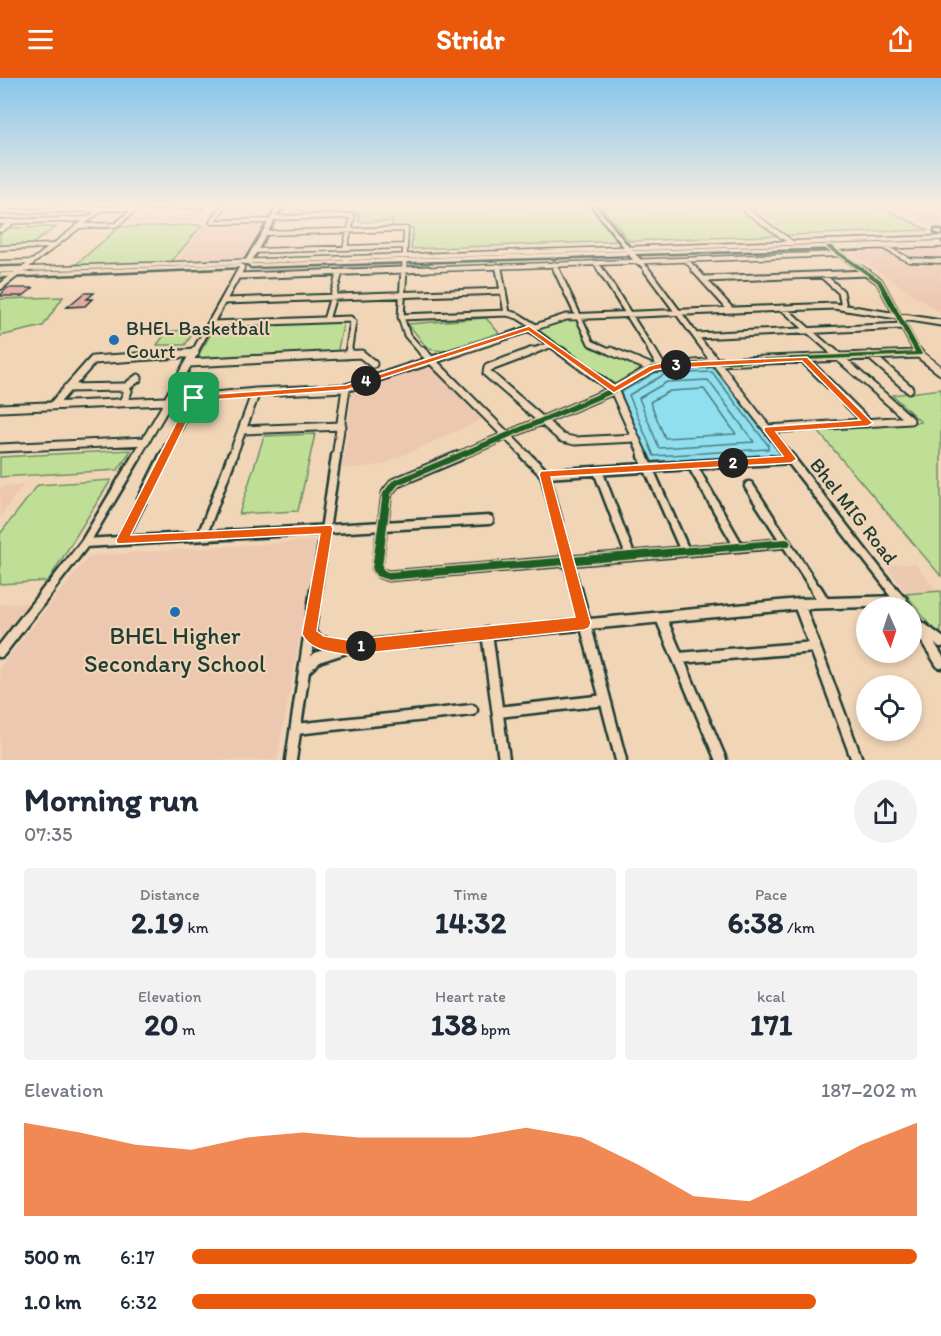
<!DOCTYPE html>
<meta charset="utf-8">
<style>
:root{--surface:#fff;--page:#f2f2f3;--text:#1f2937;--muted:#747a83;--accent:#ea580c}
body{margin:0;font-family:Itim,sans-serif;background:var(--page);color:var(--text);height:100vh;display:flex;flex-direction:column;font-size:22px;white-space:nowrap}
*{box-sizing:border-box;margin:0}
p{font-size:20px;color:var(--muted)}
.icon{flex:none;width:33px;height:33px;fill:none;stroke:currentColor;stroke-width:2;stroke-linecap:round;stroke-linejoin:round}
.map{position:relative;height:682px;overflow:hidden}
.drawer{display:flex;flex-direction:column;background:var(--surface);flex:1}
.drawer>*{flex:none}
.needle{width:39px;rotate:177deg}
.fabs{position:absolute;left:856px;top:519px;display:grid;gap:12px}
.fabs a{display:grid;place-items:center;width:66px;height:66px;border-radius:50%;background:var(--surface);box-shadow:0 3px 9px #0003;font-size:30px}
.pin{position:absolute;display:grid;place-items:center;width:51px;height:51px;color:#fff;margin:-26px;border-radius:12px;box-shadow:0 3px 9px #0006}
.km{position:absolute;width:30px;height:30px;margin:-15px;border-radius:50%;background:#222;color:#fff;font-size:16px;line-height:30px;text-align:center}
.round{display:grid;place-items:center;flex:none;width:63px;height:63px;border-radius:32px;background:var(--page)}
.head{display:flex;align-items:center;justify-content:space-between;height:102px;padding:0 24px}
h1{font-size:33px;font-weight:700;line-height:45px}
.stats{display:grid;grid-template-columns:repeat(3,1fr);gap:9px;height:102px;padding:6px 24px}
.stats div{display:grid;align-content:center;border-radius:6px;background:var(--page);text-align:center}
.stats b{font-size:30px;font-weight:700}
.stats small{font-size:16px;font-weight:400}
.stats p{font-size:16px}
.chart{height:168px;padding:12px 24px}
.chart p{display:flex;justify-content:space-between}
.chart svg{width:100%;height:108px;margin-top:6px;fill:var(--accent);opacity:.7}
ul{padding:0 24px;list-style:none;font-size:20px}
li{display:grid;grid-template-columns:96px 72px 1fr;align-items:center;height:45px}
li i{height:15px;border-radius:8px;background:var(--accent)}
header{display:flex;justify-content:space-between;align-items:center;height:78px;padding:0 24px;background:var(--accent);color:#fff;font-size:27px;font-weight:700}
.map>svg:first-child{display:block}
.built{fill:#edc8b1}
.green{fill:#bfdf97;stroke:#6f8e66;stroke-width:1.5}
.water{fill:#90dfef;stroke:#639ea4;stroke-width:1.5}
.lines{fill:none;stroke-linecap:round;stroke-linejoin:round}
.shore{stroke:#4c7e7f;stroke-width:1.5}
.building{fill:#e4aaa2;stroke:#1f3d34;stroke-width:1.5}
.minor-far4-casing{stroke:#1f3d34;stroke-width:7}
.minor-far3-casing{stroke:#1f3d34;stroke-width:9}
.minor-far2-casing{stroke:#1f3d34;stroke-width:11}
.minor-far1-casing{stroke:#1f3d34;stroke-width:13}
.minor-casing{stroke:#1f3d34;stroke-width:15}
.tertiary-casing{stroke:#1f3d34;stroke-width:5}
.minor-far4{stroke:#f1d5b7;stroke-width:4}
.minor-far3{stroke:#f1d5b7;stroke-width:5}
.minor-far2{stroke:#f1d5b7;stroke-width:7}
.minor-far1{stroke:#f1d5b7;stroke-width:8}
.minor{stroke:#f1d5b7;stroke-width:10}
.tertiary{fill:#f1d5b7;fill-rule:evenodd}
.cycleway-casing{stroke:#f1d5b7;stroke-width:3}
.cycleway{fill:#1b5e20;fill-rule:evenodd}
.route{fill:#ea580c;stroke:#fff;stroke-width:1.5;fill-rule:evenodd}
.poi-dot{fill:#1f6fb2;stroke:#f1d5b7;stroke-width:2}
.labels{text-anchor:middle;stroke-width:4.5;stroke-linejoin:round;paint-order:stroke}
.poi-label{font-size:20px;fill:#1f3d34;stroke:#f1d5b7;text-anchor:start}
.street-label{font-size:20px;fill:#1f3d34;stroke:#f1d5b7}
.near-poi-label{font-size:24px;fill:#1f3d34;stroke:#f1d5b7}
</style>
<header><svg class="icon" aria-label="menu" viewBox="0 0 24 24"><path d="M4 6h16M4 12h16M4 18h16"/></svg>Stridr<svg class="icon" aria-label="share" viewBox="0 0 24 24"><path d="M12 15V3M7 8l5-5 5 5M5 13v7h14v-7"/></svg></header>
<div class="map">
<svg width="941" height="682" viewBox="0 0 941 682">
<rect width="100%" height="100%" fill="#f1d5b7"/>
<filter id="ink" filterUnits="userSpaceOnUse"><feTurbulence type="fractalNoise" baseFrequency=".0167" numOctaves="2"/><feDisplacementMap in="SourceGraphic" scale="12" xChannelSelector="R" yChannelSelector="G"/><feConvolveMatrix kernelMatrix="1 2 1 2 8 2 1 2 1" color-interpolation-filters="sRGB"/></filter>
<g filter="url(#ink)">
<path class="built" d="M220,128l-12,15 -87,3 18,-15z
M889,128h52v25l-42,-21z
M266,144l-25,41 -68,3 33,-42z
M941,171v64l-90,-60z
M430,288l53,53 -101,46 -40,4 10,-77z
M24,407l-24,32v-30z
M318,462l-41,220h-277v-93l89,-111z
M915,486l24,29 -31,2 -22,-30z
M29,525l-29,36v-35z"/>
<path class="green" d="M285,128h309l28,35 -211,8 2,-21 -21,1v-8l-33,1 1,-8 -81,2z
M601,128h278l49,24 -299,11z
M202,147l-34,41 -97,3 48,-42z
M56,149l-27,19 -29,1v-16l5,-3z
M63,219l-20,29 -43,10v-37z
M486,240l13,15 -56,18 -15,-2 -20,-25z
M577,241l11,26 57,24 -31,16 -78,-56 26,-9z
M344,243l-7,33 -141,5 20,-34z
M195,252l-10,15h-28l10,-14z
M941,311v187l-125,-147 105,-7 -29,-27z
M315,356l-17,77 -59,3 25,-78z
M131,372l-13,20 -118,7v-20z
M111,402l-63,101 -48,3v-50l38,-49z
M941,513v44l-5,-1 -30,-40z"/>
<path class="water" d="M715,288l69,89 -134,7 -30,-69 43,-25z"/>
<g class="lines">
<path class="shore" d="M712,294l56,73v4l-114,7 -25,-61 36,-21z
M708,302l46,62 -95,6 -20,-50 28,-16z
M704,311l32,45 -71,4 -15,-36 20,-11z"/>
</g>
<path class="building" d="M7,210h26l-10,8h-23z
M84,215h10l-7,6h5l-7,7 -18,1z"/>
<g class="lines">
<defs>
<path id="minor-far4" d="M740,128l52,37
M0,134l201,-6
M272,140l81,-2 -8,32
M0,144l87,-3
M212,144l59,-1
M212,144l12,-16
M78,148l38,-1 20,-17
M0,152l13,-8
M264,155l142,-4 -2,42
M829,169l35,24
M884,169l25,13 32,1
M0,170l51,-2
M833,170l108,-3
M253,173l152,-5
M686,182l10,11
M0,185l32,-1
M596,185l5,8
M554,186l3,7
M643,187l4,6
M498,188l1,5
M0,192l941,-32
M21,193l79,-61
M240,193l2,-4
M387,193l452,-17"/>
<path id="minor-far3" d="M404,191l-3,48 6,18 16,18
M556,191l35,74 23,10
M600,191l53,84
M646,191l62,84
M694,191l37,41
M861,191l18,12 39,72
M0,192l28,-1
M822,197l19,17 3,15
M239,198l189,-7
M704,201l164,-6
M0,209l23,-18
M503,213l4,22
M225,223l278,-10 -4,-22
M783,230l51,45
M401,239l106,-4 11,3 16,10
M326,242l14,-48
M212,246l138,-5 3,3 -5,31
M529,250l34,25
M696,258l207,-10
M194,275l47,-84
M456,275l110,-36 268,-11 107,17
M529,275l23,-9"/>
<path id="minor-far2" d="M422,273l106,106
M533,273l-45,17 -1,5 75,65 13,3 60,-3
M561,273l53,39 30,67
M611,273l41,17
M652,273l9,15
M707,273l82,106
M919,276l22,17
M348,277l1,-4
M870,277l39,34
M804,281l64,64
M189,285l172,-9 12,10
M126,309l12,-9
M67,310l57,-1 4,4 -5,11
M169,320l26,-47
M174,322l82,-8 90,-4 114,-37
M53,327l40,-45 102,-7
M0,330l164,-7
M768,351l142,-9 -78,-69
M242,352l100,-4
M0,370l146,-7
M136,379l31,-53
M163,379l30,-59
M232,379l24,-65
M336,379l10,-69
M456,379l158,-67 38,-22 65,-6 202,-8 -2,-3"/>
<path id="minor-far1" d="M459,378l-64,27 -8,10 -10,75 3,5 8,3 398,-33
M526,378l19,18 31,117
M643,378l42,95
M788,378l105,135
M692,387l47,82
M598,393l32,84
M545,396l246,-15
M749,408l68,105
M202,458l30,-80
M122,462l42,-84
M85,465l404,-23
M48,513l37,-48 52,-87
M316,513l20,-135"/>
<path id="minor" d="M576,511l45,171
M816,511l8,13
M891,511l15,19
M799,526l58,156
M912,539l29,46
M661,540l60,142
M922,550l19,14
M487,555l17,127
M310,556l10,8 28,5 451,-43 103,-3
M0,574l49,-63
M679,580l136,-11
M306,590l12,-11 25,-8
M498,634l107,-12
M296,651l176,-19
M291,682l25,-171"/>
<path id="tertiary" d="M278,128h4l-32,58 377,-13 -35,-45h4l36,45 309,-10v4l-306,9 11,11 -3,2 -8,-5 -6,-7 -378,12 -3,-3h-3l-1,-1z
M935,152l6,1v4l-6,-3z
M240,186l3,2 -1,1 -242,10v-4z"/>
</defs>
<use href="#minor-far4" class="minor-far4-casing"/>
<use href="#minor-far3" class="minor-far3-casing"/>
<use href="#minor-far2" class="minor-far2-casing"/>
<use href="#minor-far1" class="minor-far1-casing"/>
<use href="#minor" class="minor-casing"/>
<use href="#tertiary" class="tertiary-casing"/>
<use href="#minor-far4" class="minor-far4"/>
<use href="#minor-far3" class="minor-far3"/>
<use href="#minor-far2" class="minor-far2"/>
<use href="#minor-far1" class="minor-far1"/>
<use href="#minor" class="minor"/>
<use href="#tertiary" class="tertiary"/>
<defs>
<path id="cycleway" d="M827,168h4l50,34 41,74 -1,1 -204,9 -63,6 -38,22 -218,93 -7,9 -9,73 2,3 4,2 398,-33 3,1 2,3 -2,3 -401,34 -12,-4 -4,-8 11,-75 9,-12 220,-93 40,-22 65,-6 198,-8 -38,-70 -50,-34z"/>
</defs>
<use href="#cycleway" class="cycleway-casing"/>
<use href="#cycleway" class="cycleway"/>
</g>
</g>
<linearGradient id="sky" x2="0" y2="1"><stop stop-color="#85c5eb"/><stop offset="0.57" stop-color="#f9ecdf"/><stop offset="1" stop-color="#f9ecdf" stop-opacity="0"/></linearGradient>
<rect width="941" height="223" fill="url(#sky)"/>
<path class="route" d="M529,248l86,60 34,-20 12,-3 146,-6 66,66 -5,3 -92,6 21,27 -6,4 -240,14 40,146 -2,5 -5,2 -236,25c-16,-3 -38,-4 -46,-21l18,-100 -203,10 -1,-4 74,-144 156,-11zM528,253l86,62 40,-23 7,-1 141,-8 58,59 -96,7v4l19,25 -242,15 -2,3 36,143 -227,23 -24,-4 -7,-5 16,-103 -2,-3 -200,10 66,-134 149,-11z"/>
<g class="poi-dot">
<circle cx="114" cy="262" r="6"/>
<circle cx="175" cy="534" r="6"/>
</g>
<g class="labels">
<g class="poi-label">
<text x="126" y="257">BHEL Basketball<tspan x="126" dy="23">Court</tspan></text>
</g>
<g class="street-label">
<text transform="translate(854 433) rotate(52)" y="7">Bhel MIG Road</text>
</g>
<g class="near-poi-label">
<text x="175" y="566">BHEL Higher<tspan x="175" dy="28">Secondary School</tspan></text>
</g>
</g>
</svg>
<div class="fabs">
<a><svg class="needle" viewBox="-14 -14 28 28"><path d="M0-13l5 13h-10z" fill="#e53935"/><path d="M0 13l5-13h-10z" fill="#747a83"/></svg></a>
<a><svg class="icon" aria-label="locate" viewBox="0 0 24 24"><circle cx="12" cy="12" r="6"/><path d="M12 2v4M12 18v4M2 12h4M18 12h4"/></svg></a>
</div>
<div class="pin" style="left:194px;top:320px;background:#1e9e55"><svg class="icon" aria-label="arrive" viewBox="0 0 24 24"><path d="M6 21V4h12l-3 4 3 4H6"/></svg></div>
<b class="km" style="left:361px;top:568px">1</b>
<b class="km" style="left:733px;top:385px">2</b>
<b class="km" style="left:676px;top:287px">3</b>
<b class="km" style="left:366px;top:303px">4</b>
</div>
<section class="drawer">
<div class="head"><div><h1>Morning run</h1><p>07:35</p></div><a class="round"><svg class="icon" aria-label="share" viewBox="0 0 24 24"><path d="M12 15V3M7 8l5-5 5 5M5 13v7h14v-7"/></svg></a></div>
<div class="stats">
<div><p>Distance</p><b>2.19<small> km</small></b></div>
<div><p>Time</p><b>14:32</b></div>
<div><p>Pace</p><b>6:38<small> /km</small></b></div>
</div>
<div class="stats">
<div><p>Elevation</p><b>20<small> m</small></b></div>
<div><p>Heart rate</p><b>138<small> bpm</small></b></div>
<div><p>kcal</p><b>171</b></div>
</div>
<div class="chart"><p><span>Elevation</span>187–202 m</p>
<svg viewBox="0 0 160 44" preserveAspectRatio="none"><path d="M0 44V6L10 10L20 15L30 17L40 12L50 10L60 12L70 12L80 12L90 8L100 12L110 23L120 36L130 38L140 27L150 15L160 6V44z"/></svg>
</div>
<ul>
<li><b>500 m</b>6:17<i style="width:100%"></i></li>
<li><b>1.0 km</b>6:32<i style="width:86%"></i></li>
</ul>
</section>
